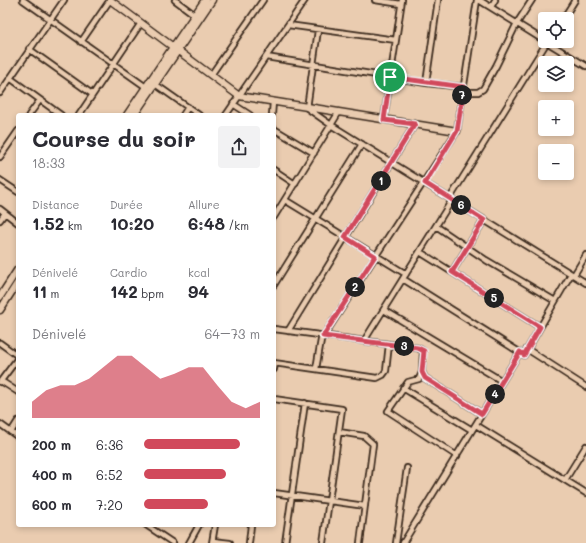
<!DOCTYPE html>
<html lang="fr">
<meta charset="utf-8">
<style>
:root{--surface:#fff;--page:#f2f2f3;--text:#2b2b33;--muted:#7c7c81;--accent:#d1495b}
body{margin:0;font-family:Mali,sans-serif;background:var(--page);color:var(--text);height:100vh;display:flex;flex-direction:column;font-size:15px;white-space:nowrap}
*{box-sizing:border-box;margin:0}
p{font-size:13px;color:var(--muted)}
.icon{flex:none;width:22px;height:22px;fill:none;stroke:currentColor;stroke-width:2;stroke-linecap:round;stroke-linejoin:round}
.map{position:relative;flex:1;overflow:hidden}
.details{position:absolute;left:16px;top:113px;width:260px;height:414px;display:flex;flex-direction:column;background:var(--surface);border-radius:4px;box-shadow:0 2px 6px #0003}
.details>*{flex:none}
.fabs{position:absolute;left:538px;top:12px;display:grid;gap:8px}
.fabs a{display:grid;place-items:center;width:36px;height:36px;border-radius:4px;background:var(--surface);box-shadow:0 2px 6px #0003;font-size:20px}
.pin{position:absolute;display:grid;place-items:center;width:34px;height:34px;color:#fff;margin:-17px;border:2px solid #fff;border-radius:50%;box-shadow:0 1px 4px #0007}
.km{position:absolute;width:20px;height:20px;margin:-10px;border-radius:50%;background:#222;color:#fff;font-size:11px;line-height:20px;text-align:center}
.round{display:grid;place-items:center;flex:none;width:42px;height:42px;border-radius:4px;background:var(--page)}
.head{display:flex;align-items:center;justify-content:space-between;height:68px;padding:0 16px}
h1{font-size:22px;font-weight:700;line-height:30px}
.stats{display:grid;grid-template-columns:repeat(3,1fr);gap:6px;height:68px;padding:4px 16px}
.stats div{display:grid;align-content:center}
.stats b{font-size:17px;font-weight:700}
.stats small{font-size:11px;font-weight:400}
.stats p{font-size:11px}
.chart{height:112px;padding:8px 16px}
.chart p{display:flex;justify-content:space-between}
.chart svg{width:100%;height:72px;margin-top:4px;fill:var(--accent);opacity:.7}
ul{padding:0 16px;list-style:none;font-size:13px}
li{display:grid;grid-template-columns:64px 48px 1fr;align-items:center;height:30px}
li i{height:10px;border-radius:5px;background:var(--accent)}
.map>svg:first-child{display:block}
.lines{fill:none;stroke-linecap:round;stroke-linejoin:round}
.street-casing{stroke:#3b2a1e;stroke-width:8}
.secondary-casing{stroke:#3b2a1e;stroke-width:9}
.street{stroke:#eaccb0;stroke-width:4.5}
.secondary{stroke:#eaccb0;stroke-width:6}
.route-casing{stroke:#fff;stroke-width:8}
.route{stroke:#d1495b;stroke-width:5}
</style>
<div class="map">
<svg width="586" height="543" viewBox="0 0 586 543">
<rect width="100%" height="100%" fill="#eaccb0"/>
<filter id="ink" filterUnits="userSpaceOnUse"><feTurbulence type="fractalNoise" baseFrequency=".025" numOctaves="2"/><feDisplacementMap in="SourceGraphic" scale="8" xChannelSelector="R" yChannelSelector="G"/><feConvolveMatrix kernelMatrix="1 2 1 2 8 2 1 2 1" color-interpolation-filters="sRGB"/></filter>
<g filter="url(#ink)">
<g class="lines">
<defs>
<path id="street" d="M23,0l123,87
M175,0l20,15
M375,0l26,4
M479,0l66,41
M491,7l4,-7
M563,19l12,-19
M288,25l108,15
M318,30l-11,78 24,17 255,158
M545,41l41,25
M81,42l29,-42
M29,49l63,45
M266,57l160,26 38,4
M211,75l52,-75
M10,78l51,37
M426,83l12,-83
M155,84l44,31
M463,92h15l5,-3 13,-23 21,-43 15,-23
M0,93l64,-93
M233,104l17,11
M29,115l11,-15
M79,115l62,-92
M183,115l5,-8
M226,115l79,-115
M272,115l1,-13
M384,119l18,-119
M274,129l40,24
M0,157l18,-26
M274,170l21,14
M0,180l18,12
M450,198l97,-156
M285,200l121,74
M0,209l18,14
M274,217l65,-105
M0,220l5,-7
M436,226l50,34 69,41
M420,252l120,75
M452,272l32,-52
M574,275l12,-20
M403,279l121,76 47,-81
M274,285l88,-141
M384,310l118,71
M274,329l144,19 5,3 -1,21 3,6 57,36
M288,331l127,-207
M364,341l88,-141
M0,343l18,13
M527,349l59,38
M274,363l103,15 6,-3 3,-4 3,-27
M274,369l1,-6
M316,369l5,-29 136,-209 20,-131
M422,372l-3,7 -11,3 -20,29 69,45
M1,381l17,11
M0,382l18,-24
M403,388l69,42
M274,399l68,10 -19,134
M0,424l18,13
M476,425l110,68
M11,432l7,-11
M339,432l25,4 9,8 -13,99
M565,480l21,-34
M274,493l91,13
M146,525l27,18
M213,541l17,2
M189,543l10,-18
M212,543l3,-18
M249,543l2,-18
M285,543l20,-140
M396,543l11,-75
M403,543l117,-191"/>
<path id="secondary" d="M110,0l129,96 218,35
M127,115l78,-115
M134,115l78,-115
M0,297l18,-28
M0,310l18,-28"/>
</defs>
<use href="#street" class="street-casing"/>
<use href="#secondary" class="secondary-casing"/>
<use href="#street" class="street"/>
<use href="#secondary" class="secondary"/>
</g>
</g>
<g class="lines" filter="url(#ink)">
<defs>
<path id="route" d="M390,77l74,10 -7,44 -32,52 59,37 -32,52 88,55 -16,28 -4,-3 -38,62 -57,-36 -3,-6 2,-21 -6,-3 -95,-12 52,-80 -30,-19 70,-113 -31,-4z"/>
</defs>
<use href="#route" class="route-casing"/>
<use href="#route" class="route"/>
</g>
</svg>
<div class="fabs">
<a><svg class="icon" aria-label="locate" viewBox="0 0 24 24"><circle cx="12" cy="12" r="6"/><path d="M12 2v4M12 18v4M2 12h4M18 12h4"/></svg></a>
<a><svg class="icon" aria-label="layers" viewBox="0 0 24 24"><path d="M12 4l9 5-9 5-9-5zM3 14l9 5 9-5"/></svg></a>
<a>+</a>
<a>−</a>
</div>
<div class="pin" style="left:390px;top:77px;background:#1e9e55"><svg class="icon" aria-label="arrive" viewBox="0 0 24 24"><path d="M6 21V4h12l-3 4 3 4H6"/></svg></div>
<b class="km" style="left:381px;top:181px">1</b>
<b class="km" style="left:355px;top:287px">2</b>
<b class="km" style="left:404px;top:346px">3</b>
<b class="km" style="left:495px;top:394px">4</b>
<b class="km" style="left:494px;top:298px">5</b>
<b class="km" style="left:461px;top:205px">6</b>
<b class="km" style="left:462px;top:95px">7</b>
<section class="details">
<div class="head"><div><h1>Course du soir</h1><p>18:33</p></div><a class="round"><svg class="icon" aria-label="share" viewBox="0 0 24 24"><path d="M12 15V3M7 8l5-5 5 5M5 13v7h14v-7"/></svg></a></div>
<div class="stats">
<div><p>Distance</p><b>1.52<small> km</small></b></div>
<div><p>Durée</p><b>10:20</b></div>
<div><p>Allure</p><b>6:48<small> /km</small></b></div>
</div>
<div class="stats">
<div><p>Dénivelé</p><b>11<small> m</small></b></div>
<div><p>Cardio</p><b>142<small> bpm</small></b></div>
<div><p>kcal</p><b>94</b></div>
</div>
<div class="chart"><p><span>Dénivelé</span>64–73 m</p>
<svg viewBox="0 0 160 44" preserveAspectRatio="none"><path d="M0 44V34L10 27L20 24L30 24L40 20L50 13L60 6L70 6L80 13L90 20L100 17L110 13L120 13L130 24L140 34L150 38L160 34V44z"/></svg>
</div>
<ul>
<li><b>200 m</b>6:36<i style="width:83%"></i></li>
<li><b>400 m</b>6:52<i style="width:71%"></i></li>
<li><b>600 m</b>7:20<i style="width:55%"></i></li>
</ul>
</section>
</div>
